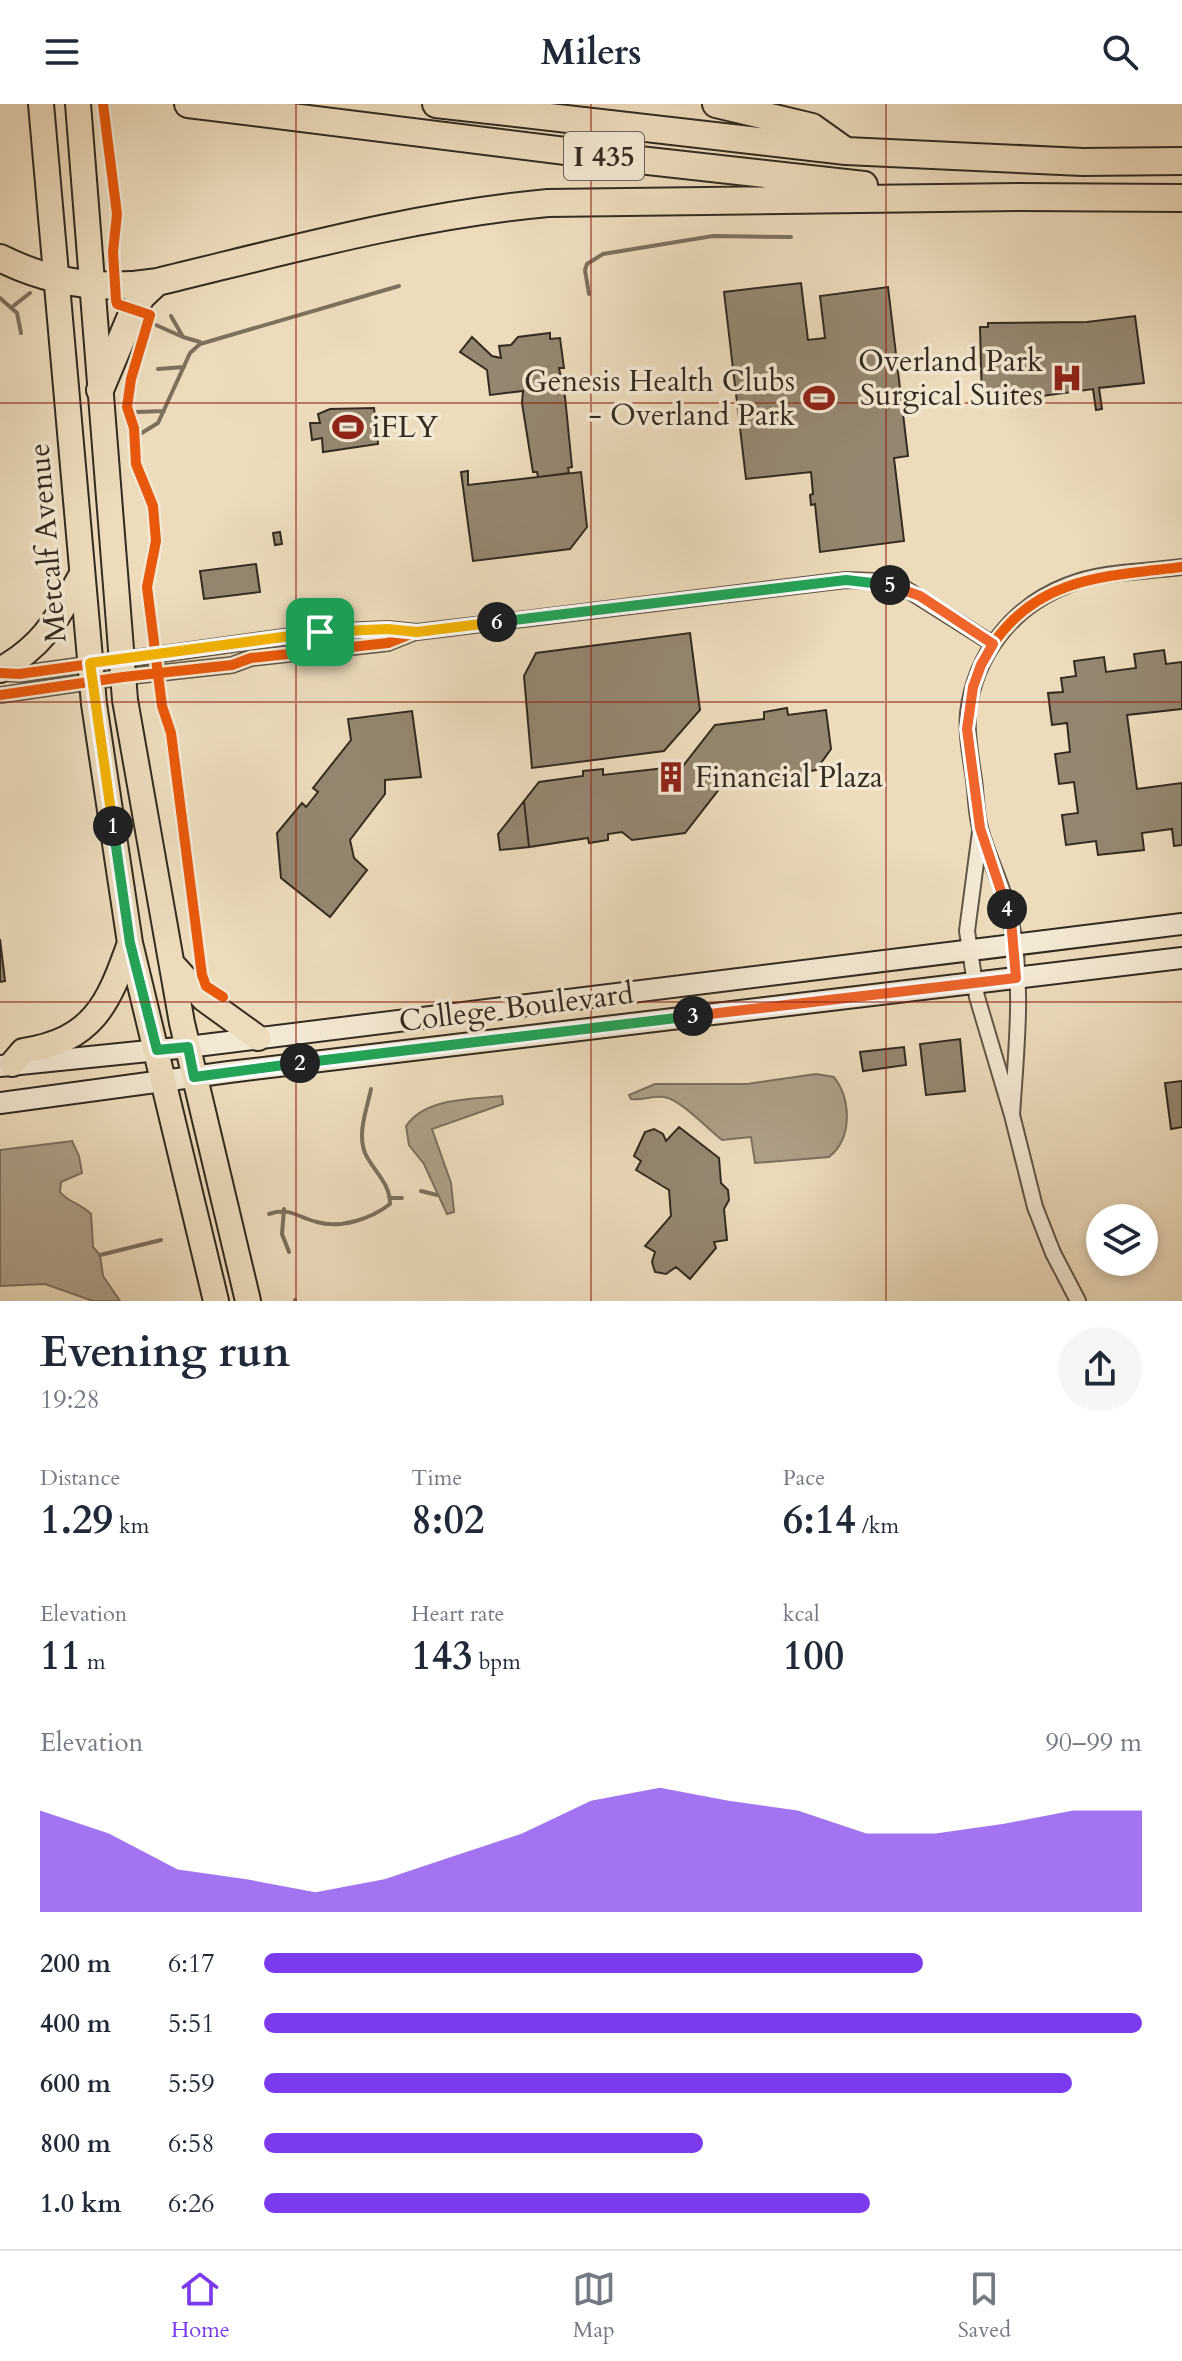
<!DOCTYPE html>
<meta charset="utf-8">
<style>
:root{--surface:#fff;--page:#f6f6f7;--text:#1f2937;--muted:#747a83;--line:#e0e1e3;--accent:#7c3aed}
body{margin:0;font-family:Cardo,serif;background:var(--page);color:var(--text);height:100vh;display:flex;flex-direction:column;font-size:30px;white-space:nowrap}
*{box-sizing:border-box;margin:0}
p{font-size:26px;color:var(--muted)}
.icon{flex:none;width:44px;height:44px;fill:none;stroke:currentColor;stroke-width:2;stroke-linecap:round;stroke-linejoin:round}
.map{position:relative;height:1197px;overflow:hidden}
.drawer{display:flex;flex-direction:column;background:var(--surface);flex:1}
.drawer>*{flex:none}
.tools{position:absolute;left:1086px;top:1100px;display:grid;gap:16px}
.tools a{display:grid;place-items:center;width:72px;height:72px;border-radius:50%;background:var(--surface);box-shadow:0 4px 12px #0003;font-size:40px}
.pin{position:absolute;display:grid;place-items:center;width:68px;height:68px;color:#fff;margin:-34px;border-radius:16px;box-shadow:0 4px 12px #0006}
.km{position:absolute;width:40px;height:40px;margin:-20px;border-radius:50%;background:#222;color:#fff;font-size:22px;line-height:40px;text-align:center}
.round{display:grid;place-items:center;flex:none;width:84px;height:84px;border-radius:42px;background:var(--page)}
.summary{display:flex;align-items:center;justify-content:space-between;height:136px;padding:0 40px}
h1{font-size:44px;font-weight:800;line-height:60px}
.stats{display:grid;grid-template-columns:repeat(3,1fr);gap:12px;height:136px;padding:8px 40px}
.stats div{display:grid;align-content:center}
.stats b{font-size:40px;font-weight:800}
.stats small{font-size:22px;font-weight:400}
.stats p{font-size:22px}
.chart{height:224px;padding:16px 40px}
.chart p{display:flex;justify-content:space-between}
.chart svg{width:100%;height:144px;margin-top:8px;fill:var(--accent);opacity:.7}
ul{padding:0 40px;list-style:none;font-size:26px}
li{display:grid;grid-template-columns:128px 96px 1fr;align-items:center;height:60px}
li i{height:20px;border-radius:10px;background:var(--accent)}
header{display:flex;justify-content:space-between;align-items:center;height:104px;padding:0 40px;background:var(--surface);font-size:36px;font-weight:800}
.dock{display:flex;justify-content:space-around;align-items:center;height:112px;border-top:2px solid var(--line);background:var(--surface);font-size:22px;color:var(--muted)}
.dock a{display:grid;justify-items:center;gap:4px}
.dock .selected{color:var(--accent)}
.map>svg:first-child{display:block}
.water{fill:#ad9f87;stroke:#7d705d;stroke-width:2}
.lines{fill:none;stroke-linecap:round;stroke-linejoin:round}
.stream{stroke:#7d705d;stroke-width:4}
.building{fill:#948771;stroke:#342a1f;stroke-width:2}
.minor-casing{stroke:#625646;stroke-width:18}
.secondary-casing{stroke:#342a1f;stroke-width:24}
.primary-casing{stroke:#342a1f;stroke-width:28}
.motorway-casing{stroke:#342a1f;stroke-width:30}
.minor{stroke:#f3e8d3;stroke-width:14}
.secondary{stroke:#f3e8d3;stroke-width:20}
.primary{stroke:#ecdcbc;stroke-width:24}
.motorway{stroke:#ecdcbc;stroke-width:26}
.cycleway-casing{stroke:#f3e8d3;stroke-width:15}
.cycleway{stroke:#e8590c;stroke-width:10}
.split-1-casing{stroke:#fff;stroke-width:16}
.split-2-casing{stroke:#fff;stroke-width:16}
.split-3-casing{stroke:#fff;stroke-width:16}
.split-4-casing{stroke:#fff;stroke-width:16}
.split-5-casing{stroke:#fff;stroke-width:16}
.split-6-casing{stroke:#fff;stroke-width:16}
.split-7-casing{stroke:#fff;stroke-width:16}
.split-1{stroke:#f5b400;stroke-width:10}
.split-2{stroke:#22a559;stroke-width:10}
.split-3{stroke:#22a559;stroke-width:10}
.split-4{stroke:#f0652b;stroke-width:10}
.split-5{stroke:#f0652b;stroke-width:10}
.split-6{stroke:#22a559;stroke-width:10}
.split-7{stroke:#f5b400;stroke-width:10}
.grid{fill:none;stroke:#8f2418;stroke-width:2;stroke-opacity:0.55}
.labels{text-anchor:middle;stroke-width:7;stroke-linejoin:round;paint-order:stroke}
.shield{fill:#f3e8d3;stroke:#6d6355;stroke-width:2}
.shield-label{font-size:28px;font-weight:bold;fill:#342a1f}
.poi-label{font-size:30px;fill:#342a1f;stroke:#f3e8d3;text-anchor:end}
.street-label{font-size:30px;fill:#342a1f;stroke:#f3e8d3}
</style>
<header><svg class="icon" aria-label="menu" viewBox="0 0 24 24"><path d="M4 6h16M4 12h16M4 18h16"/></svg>Milers<svg class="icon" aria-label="search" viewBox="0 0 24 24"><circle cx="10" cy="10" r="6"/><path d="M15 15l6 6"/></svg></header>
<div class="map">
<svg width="1182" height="1197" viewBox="0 0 1182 1197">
<rect width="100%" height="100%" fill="#ecdcbc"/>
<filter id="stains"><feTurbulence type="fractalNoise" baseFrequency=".0025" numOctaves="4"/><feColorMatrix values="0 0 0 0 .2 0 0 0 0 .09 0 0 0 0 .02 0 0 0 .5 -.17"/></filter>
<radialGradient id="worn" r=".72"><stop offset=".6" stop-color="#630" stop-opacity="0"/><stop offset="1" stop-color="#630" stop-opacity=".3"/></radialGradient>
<path class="water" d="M816,970l18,3c17,22 19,61 -5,80l-74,6 -4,-26 -29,3c-14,-11 -42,-41 -58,-43 -11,-2 -22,4 -33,2l-2,-4 26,-11h92z
M502,992l1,8 -71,25 19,54 3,29 -7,2 -23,-50 -15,-19 -3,-19c20,-29 64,-26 96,-30z
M72,1037l7,15 3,17 -21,9 -1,10c8,10 21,12 31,22l2,33 7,8 3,21 17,25h-27l-48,-17 -45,2v-136z"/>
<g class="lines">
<path class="stream" d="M589,190l-4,-24 2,-6 16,-10 110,-18 78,1
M0,194l17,15 4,20
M12,203l18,-14
M171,212l12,21 17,5
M156,221l27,12
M158,265l26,-2
M136,308l28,-1
M140,330l18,-11 32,-70 10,-9 199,-58
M421,1087l16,4
M390,1094h12
M284,1105l-2,25 7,18
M269,1110c22,-7 27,3 48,8 23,7 54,-3 73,-18 0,-22 -17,-33 -25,-51 -8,-20 2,-44 6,-64
M100,1151l61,-15
M295,1196v1"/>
</g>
<path class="building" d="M801,179l7,57 17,-2 -5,-42 68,-9 20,169 -14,2 10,83 -84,11 -5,-48 -4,1 -1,-10 3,-1 -2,-22 -65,7 -22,-187z
M1135,212l9,67 -45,5 3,21 -6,1 -3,-21 -111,15 -2,-77h8v-4l99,-1z
M550,229v6l10,-1 4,30h-5l6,29 7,70 -4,1 1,5 -31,4 -1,-5h-4l-11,-69 1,-12 -33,4 -3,-25 -27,-18 12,-15 20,19 9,2 -2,-12 12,-1 7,-8z
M374,304l1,8 9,-2 2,16 -9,1 1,13 -55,8 -1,-14 -10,2 -2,-17h10l-2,-9 12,-5z
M468,367v14l113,-13 6,55 -17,22 -97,12 -12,-89z
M280,428l2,12 -7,1 -2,-12z
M256,460l4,28 -56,7 -4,-28z
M690,529l10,77 -36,41 -132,17 -8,-92 12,-23z
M1164,546l2,14 16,-2v47l-55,6 10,74 45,-6v62l-8,1 -2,-17 -30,4 2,17 -46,5 -2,-14 -30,4 -4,-30 16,-2 -4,-31 -15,2 -4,-30 15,-2 -3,-29 -15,2 -4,-32 15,-1 -2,-14 15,-2 -2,-15 30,-4 2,15 30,-4 -2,-14z
M787,604l1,7 38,-5 5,39 -15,21 -25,4 1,4 -18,2 -1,-3 -49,6 -39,50 -53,7 -10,-8 -14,2v6l-19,3 -1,-5 -59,9 -5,-46 15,-19 44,-6v-5l20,-2v6l80,-9 32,-41 49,-6v-7z
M412,607l9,66 -36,3v14l-35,46 4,18 13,12 -37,47 -49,-39 -4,-45 25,-30 4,4 12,-15 -5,-4 38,-48 -3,-21z
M524,697l5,46 -29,3 -2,-16z
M0,835l5,42 -5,1z
M960,935l5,52 -39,4 -6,-51z
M904,943l2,18 -43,6 -3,-19z
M1182,977v46l-11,2 -6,-46z
M679,1023l40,31 2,25 7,7 1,10 -5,9 3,31 -13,2 2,6 -26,31 -14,-12 -10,7 -11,-2 -3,-10 3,-10 -10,-6 26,-30 -2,-26 -33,-20 5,-9 -7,-5 11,-24 9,-3 9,5 3,7z"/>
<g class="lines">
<defs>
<path id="minor" d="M1,569l18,1 301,-42 68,-3 29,3 429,-52 28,1 32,8 87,55
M0,591l123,-18 109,-12 19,-7 137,-15 25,-10
M980,728l-13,99 10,66 35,118 23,92 18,46 25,48
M1012,1011c4,-63 12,-131 -1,-194 -6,-32 -23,-62 -31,-93 -4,-16 -4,-33 -6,-48 -3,-22 -8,-45 -6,-67 7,-59 45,-107 100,-128 34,-14 77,-13 114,-18"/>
<path id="secondary" d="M0,962l188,-19 994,-123
M0,999l229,-31 953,-114"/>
<path id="primary" d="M41,0l53,600 36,239 86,358
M78,0l47,596 57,323 66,278
M0,566c46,-26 57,-52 82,-96
M173,861l31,34 54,39
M12,960l11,-13c70,-11 85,-46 107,-108"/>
<path id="motorway" d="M188,0l442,55 234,26
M436,0l410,47 237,11 99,-1
M716,0l96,23 31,22
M0,154c50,25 101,33 157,24 129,-31 258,-67 391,-79l473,-6 161,1
M100,286l34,-81 8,-13 15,-14"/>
</defs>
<use href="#minor" class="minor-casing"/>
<use href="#secondary" class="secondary-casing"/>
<use href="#primary" class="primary-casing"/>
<use href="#motorway" class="motorway-casing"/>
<use href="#minor" class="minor"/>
<use href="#secondary" class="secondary"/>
<use href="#primary" class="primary"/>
<use href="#motorway" class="motorway"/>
<defs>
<path id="cycleway" d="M103,0l14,110 -4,38 3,48 1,4 33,11 -19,64 -4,28 7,21 2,36 17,42 3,35 -9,46 15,119 9,27 31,242 4,11 17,11
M0,569l19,1 301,-42 68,-3 29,3 429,-52 28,1 32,8 87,55c46,-68 116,-68 189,-77
M0,591l123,-18 109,-12 19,-7 137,-15 25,-10"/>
</defs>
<use href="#cycleway" class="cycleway-casing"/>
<use href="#cycleway" class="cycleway"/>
</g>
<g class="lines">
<defs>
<path id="split-1" d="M113,722l-23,-163 230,-31"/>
<path id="split-2" d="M113,722l17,117 27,107 31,-3 6,30 106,-14"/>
<path id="split-3" d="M300,959l393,-47"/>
<path id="split-4" d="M693,912l323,-38 -5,-58 -4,-11"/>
<path id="split-5" d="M890,481l30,11 73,48 -12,21 -8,22 -6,42 13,99 27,81"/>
<path id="split-6" d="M497,518l349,-42 44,5"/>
<path id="split-7" d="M320,528l68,-3 29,3 80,-10"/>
</defs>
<use href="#split-1" class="split-1-casing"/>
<use href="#split-2" class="split-2-casing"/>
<use href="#split-3" class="split-3-casing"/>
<use href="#split-4" class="split-4-casing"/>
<use href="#split-5" class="split-5-casing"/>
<use href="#split-6" class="split-6-casing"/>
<use href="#split-7" class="split-7-casing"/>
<use href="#split-1" class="split-1"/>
<use href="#split-2" class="split-2"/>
<use href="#split-3" class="split-3"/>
<use href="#split-4" class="split-4"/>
<use href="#split-5" class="split-5"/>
<use href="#split-6" class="split-6"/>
<use href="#split-7" class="split-7"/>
</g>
<path class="grid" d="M296,0v1197M591,0v1197M886,0v1197M0,299h1182M0,598h1182M0,898h1182"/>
<defs>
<symbol id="hospital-bare" viewBox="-9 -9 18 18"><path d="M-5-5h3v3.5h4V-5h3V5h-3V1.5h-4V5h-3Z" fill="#8f2418" stroke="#f3e8d3" stroke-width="2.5" paint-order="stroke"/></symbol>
<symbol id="stadium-bare" viewBox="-9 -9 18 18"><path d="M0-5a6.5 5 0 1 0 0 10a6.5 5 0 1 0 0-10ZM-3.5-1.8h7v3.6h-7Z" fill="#8f2418" stroke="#f3e8d3" stroke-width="2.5" paint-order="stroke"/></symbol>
<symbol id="building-bare" viewBox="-9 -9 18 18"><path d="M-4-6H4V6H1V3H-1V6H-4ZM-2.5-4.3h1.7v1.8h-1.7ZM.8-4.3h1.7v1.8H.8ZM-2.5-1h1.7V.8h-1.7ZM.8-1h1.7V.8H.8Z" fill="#8f2418" stroke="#f3e8d3" stroke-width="2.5" paint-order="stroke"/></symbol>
</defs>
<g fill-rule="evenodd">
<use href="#hospital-bare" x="1045" y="252" width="44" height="44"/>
<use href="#stadium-bare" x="797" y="272" width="44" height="44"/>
<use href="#stadium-bare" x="326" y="301" width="44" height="44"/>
<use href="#building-bare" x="649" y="651" width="44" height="44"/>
</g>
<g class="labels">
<rect class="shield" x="564" y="28" width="80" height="48" rx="6"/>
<g class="shield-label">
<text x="604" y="62">I 435</text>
</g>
<g class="poi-label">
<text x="1043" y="267">Overland Park<tspan x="1043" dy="34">Surgical Suites</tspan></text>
<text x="795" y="287">Genesis Health Clubs<tspan x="795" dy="34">- Overland Park</tspan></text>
<text x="372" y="333" text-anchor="start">iFLY</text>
<text x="695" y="683" text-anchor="start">Financial Plaza</text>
</g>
<g class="street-label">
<text transform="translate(47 439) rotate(-95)" y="10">Metcalf Avenue</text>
<text transform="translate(516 903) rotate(-7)" y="10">College Boulevard</text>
</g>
</g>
<rect width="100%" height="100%" filter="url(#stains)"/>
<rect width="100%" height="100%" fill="url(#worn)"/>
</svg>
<div class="tools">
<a><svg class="icon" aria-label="layers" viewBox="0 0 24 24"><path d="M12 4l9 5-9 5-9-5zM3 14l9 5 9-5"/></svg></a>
</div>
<div class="pin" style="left:320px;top:528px;background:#1e9e55"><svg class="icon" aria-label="arrive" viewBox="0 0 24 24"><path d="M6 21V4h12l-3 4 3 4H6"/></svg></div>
<b class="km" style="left:113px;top:722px">1</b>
<b class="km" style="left:300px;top:959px">2</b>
<b class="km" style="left:693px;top:912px">3</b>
<b class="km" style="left:1007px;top:805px">4</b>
<b class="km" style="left:890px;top:481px">5</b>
<b class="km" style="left:497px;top:518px">6</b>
</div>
<section class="drawer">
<div class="summary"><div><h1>Evening run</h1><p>19:28</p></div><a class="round"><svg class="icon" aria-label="share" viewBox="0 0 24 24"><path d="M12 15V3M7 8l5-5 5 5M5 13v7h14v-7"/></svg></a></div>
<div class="stats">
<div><p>Distance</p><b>1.29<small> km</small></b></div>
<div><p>Time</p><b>8:02</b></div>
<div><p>Pace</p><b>6:14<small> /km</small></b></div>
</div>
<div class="stats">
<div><p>Elevation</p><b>11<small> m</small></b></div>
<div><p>Heart rate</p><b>143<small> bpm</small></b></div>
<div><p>kcal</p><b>100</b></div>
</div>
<div class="chart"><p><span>Elevation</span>90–99 m</p>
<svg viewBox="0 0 160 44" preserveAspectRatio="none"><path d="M0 44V13L10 20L20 31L30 34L40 38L50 34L60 27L70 20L80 10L90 6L100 10L110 13L120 20L130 20L140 17L150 13L160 13V44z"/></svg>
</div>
<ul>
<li><b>200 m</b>6:17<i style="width:75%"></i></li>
<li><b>400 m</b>5:51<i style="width:100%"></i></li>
<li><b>600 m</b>5:59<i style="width:92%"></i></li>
<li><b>800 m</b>6:58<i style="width:50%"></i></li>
<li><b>1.0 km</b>6:26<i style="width:69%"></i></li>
</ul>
</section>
<nav class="dock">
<a class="selected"><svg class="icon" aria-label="home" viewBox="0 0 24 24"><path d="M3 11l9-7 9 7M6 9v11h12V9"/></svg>Home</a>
<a><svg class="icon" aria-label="map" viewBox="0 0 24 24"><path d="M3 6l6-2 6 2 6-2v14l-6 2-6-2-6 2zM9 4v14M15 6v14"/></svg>Map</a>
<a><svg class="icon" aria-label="saved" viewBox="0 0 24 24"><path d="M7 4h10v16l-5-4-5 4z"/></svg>Saved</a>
</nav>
